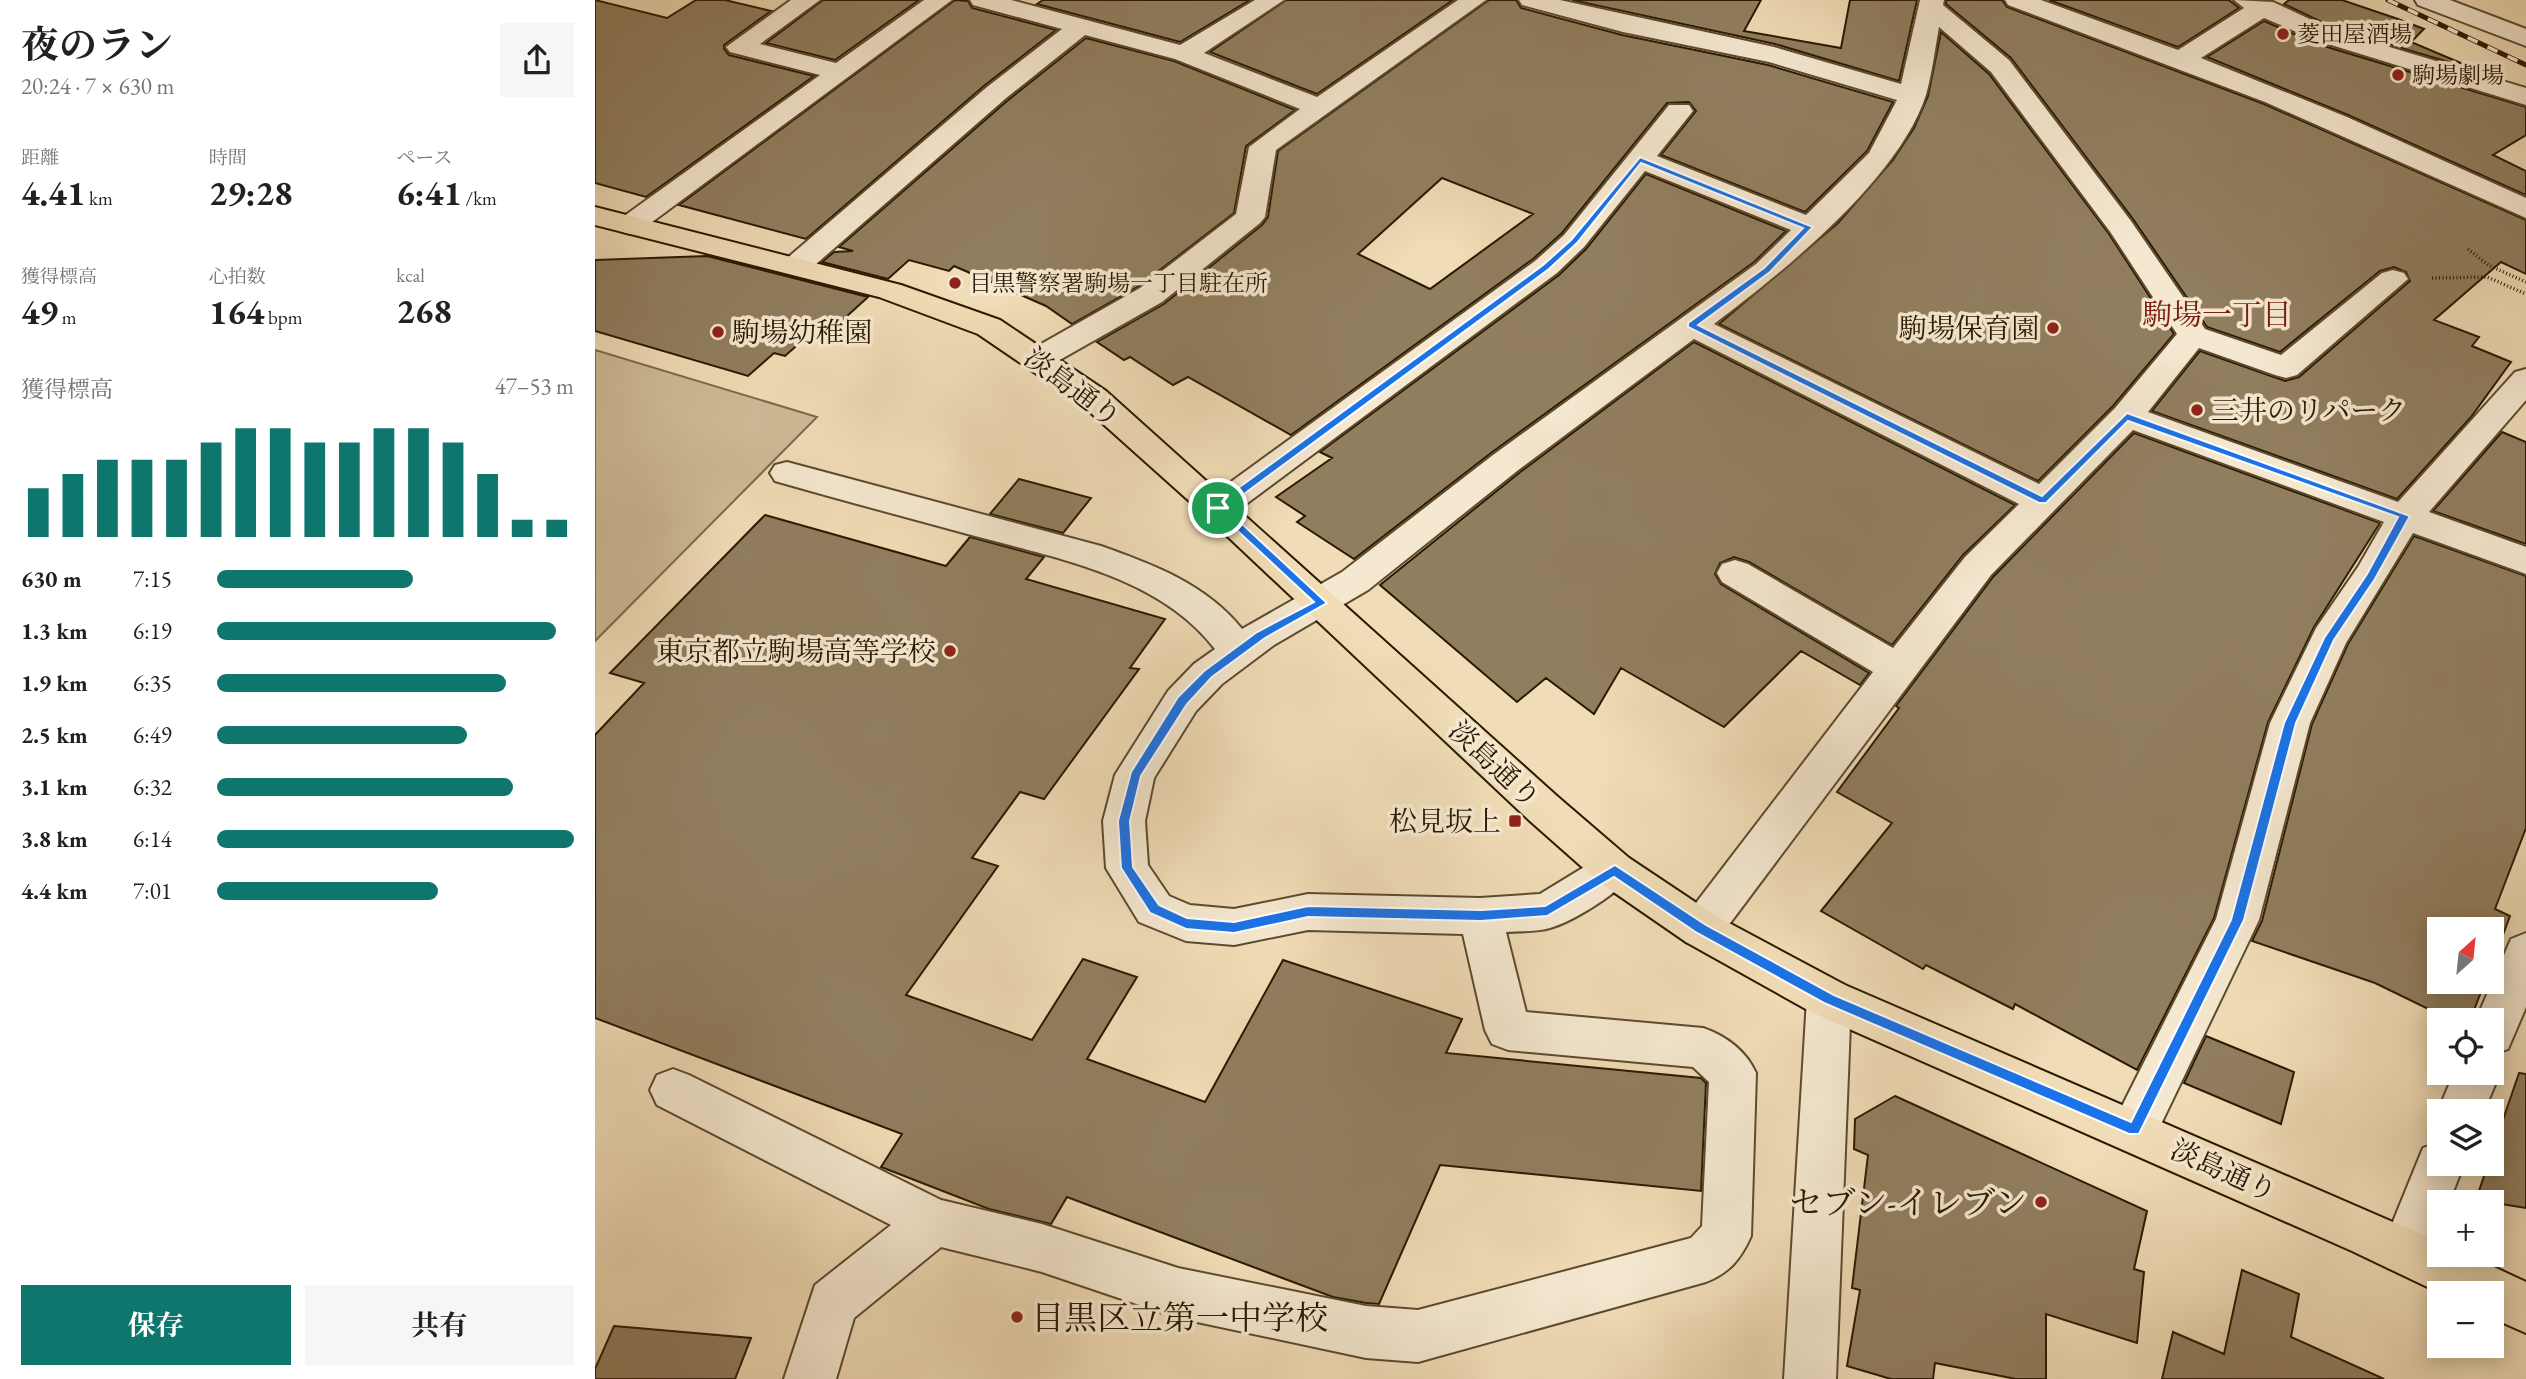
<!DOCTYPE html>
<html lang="ja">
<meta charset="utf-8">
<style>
:root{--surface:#fff;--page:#f6f6f6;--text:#202124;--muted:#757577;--accent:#0f766e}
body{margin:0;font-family:"EB Garamond","Noto Serif JP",serif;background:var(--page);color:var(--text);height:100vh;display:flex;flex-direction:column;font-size:26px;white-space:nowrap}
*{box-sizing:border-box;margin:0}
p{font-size:23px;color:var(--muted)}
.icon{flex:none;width:38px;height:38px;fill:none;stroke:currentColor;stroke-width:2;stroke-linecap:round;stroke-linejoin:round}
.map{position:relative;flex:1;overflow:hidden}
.drawer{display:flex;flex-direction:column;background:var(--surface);width:595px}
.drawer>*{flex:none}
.needle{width:46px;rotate:27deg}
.tools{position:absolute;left:1832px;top:917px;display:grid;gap:14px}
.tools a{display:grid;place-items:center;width:77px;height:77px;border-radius:0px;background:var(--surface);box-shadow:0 4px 18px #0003;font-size:35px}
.pin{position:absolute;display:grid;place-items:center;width:60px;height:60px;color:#fff;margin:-30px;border:4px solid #fff;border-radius:50%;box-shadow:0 2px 7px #0007}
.round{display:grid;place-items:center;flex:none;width:74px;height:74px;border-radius:0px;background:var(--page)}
.overview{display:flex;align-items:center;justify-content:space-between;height:119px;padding:0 21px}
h1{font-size:38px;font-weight:700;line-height:52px}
.figures{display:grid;grid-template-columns:repeat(3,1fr);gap:10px;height:119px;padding:7px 21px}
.figures div{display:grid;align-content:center}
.figures b{font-size:35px;font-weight:700}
.figures small{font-size:19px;font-weight:400}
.figures p{font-size:19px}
.chart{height:196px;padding:14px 21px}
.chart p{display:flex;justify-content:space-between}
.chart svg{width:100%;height:126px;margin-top:7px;stroke:var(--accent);stroke-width:6}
.cta{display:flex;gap:14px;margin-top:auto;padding:14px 21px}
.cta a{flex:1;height:80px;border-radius:0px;background:var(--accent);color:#fff;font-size:28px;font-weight:700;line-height:80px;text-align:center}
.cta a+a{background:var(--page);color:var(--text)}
ul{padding:0 21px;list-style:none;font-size:23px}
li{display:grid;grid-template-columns:112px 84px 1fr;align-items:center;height:52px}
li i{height:18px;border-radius:9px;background:var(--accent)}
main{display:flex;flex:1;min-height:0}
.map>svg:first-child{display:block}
.green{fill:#cebb97;stroke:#7c6a4c;stroke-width:2}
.building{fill:#917e5f;stroke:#2a1901;stroke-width:2;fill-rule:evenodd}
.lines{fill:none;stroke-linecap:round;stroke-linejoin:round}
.minor-casing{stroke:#5c4a2e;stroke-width:4}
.major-casing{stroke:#2a1901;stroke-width:4}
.path{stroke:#2a1901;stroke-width:3.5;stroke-dasharray:1 2.5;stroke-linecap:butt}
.minor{fill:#f5e8d0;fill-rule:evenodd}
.major{fill:#f0dcb6;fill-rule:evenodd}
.rail-casing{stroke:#2a1901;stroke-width:5}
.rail{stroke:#f5e8d0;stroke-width:3.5;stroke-dasharray:11;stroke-linecap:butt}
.route{fill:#1a73e8;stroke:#fff;stroke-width:2;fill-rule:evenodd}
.poi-dot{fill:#8f2418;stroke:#f5e8d0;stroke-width:2.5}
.labels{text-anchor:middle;stroke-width:7;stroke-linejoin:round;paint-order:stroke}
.far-poi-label{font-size:23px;fill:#2a1901;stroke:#f5e8d0;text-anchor:start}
.poi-label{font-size:28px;fill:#2a1901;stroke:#f5e8d0;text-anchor:end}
.street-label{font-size:28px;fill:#2a1901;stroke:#f5e8d0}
.neighbourhood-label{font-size:30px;fill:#7a1f14;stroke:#f5e8d0}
.near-poi-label{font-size:33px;fill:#2a1901;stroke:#f5e8d0;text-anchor:end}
</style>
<main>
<section class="drawer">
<div class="overview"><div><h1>夜のラン</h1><p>20:24 · 7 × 630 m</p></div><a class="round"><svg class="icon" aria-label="share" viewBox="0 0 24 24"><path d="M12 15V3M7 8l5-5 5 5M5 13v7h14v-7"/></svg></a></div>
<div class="figures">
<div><p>距離</p><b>4.41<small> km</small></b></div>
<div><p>時間</p><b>29:28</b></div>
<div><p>ペース</p><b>6:41<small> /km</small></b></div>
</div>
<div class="figures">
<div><p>獲得標高</p><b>49<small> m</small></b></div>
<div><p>心拍数</p><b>164<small> bpm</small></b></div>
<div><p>kcal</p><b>268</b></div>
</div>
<div class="chart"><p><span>獲得標高</span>47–53 m</p>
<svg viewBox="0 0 160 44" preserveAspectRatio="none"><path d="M5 44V27M15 44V22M25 44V17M35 44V17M45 44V17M55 44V11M65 44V6M75 44V6M85 44V11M95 44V11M105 44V6M115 44V6M125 44V11M135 44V22M145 44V38M155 44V38"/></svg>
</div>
<ul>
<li><b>630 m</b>7:15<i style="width:55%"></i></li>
<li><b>1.3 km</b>6:19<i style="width:95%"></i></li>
<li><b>1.9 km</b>6:35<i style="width:81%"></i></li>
<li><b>2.5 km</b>6:49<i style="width:70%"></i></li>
<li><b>3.1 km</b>6:32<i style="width:83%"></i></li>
<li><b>3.8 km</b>6:14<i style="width:100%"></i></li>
<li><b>4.4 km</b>7:01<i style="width:62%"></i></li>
</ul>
<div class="cta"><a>保存</a><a>共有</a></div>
</section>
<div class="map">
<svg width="1931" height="1379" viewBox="0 0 1931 1379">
<rect width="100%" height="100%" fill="#f0dcb6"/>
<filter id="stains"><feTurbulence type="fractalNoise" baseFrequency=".00286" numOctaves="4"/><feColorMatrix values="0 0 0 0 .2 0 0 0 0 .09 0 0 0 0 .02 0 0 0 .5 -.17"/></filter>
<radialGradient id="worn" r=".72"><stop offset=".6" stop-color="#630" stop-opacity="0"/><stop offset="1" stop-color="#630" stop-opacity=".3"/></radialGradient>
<path class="green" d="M0,350l222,67 -222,224z"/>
<path class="building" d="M0,0l72,18 29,-18h29l46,11 -47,34v4l5,6 85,21 -168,121 -51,-14z
M228,0h96l-84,60 -69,-17z
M360,0l13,1 4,7 84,22 -71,55 -179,154 -127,-34z
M448,0h207l-70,42 -143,-38z
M691,0h167l-136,94 -107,-42z
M894,0h27l5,8 101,27 146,30 125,37 -26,49 -62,61 -144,-57 35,-44 -7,-9 -22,1 -105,130 -29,26 -242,176 -103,-58 -15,8 -43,-28 -6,3 -27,-18 67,-38 98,-79 6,-8 10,-66zM847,178l91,36 -103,75 -72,-35z
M977,0h189l-17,31 97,17 9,-48h67l-18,81 -124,-37z
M1351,0h56l5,7 257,97 262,116v54l-25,-12 -67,58 45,17 -7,9 39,16 -40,55 -74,82 -245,-88 48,-60 85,30 14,-4 111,-96 -4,-9 -12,-5 -14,4 -100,81 -73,-25 -74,-108 -122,-161 -65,-54z
M1454,0h180l10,8 -61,39z
M1694,0h53l56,19 26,10 -13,13 71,30 -148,-44 -50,-24z
M1669,21l50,22 212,64v28l-33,20 33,16v24l-178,-80 -141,-58z
M1346,32l48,42 120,160 65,100 -61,72 -75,75 -319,-157 119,-101 55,-63 21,-32 14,-32z
M491,38l88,23 121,49 -49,36 -12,67 -95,73 -67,38 -26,-18 -92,-40 -5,5 -40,-11 -21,19 -66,-17 12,-10 19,-1 -14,-4 168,-146z
M1051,174l140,57 -32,31 -263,191 -137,106 -57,-37 8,-6 -29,-19 56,-39 -12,-6 239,-177 27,-26z
M112,256l161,41 -44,40 -13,-4 -26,23 -11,-3 -26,23 -153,-45v-71z
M1099,342l321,163 -52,50 -71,90 -143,-83 -15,-5 -14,6 -5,11 6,10 148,89 -9,12 -59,-34 -77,76 -103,-59 -27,46 -48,-36 -29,24 -137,-117 139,-112z
M1907,432l24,10v102l-93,-33z
M1539,433l246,90 -66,104 -46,95 -54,196 -77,152 -122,-66 -2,5 -87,-44 -3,4 -102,-58 71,-88 -55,-31 62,-84 -3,-2 97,-129z
M424,479l72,19 -28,35 -73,-19z
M170,515l181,51 24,-29 74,20 -18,22 139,40 -35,49 9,1 -95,130 -24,-7 -48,66 26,8 -92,129 126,45 51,-81 54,18 -50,82 118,43 78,-142 179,59 -16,34 255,25 5,5 -5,108 -261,-26 -61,139 -13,-1 -33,-6 -266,-100 -16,27 -62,-15 -108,-42 21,-33 -307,-116v-283l49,-52 -34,-10z
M1819,536l112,40v252l-31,81 15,7 -18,48v-35h-53v53h46l-15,38h-19l-76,-37 -123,-42 10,-20 50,-197 36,-80z
M1611,1036l88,36 -13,52 -97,-41z
M1924,1073l7,1v134l-50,-8 12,-36h4v-12z
M1300,1096l252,115 -13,58 10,3 -7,71 -91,-29v65h-30l-81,-16 -2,16h-42l-44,-13 13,-76 -8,-2 16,-133 -14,-6 1,-30z
M1647,1270l57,24 -8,43 93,42h-222l11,-47 51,22z
M19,1326l137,12 -16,41h-140v-10z"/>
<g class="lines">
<defs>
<path id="minor" d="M196,0h29l-60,44 76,19 88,-63h28l-312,231 -10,3 -10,-3 -5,-6 5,-6 200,-144 -90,-23 -4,-5z
M375,0h41l169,45 75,-45h29l-80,53 113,44 141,-97h28l-210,150 -11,67 -5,6 -98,79 -113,64 -11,3 -11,-3 -5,-7 5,-7 113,-64 96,-74 13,-67 51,-38 -125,-50 -90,-24 -80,64 -198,173 -11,3 -11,-3 -4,-6 4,-6 202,-173 75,-58 -89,-24z
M924,0h41l214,47 127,37 19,-84h24l-1,5 66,55 122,161 74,108 76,26 101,-82 11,-3 11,3 4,6 -111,96 -11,3 -11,-3 -76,-27 -51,64 250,90 117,-130 11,-3v31l-97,112 97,35v27l-113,-41 -67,110 -36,80 -51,197 -108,225 -17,7 -17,-7 -7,-15 106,-211 54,-196 46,-95 42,-61 26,-45 -251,-92 -142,145 -275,367 -15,5 -15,-5 -7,-13 7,-13 187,-244 -151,-90 -5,-9 5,-9 13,-4 13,4 145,84 72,-91 54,-53 -325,-165 -177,132 -149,119 -94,55 -52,39 -26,27 -42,67 -9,43 3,44 21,31 21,9 44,4 74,-15 172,4 60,-4 59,-36 15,-5 15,5 6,12c-10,20 -63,52 -85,58 -14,4 -30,3 -44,4l20,80 177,16c23,8 43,23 53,45l-5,163c-10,23 -22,37 -45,46l-288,80 -52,-4 -188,-40 -136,-46 -101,-25 -87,71 -18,61h-52l31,-94 76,-60 -234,-120 -7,-15 7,-15 16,-6 16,6 252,125 101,24 136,44 188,38 52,4 273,-72 11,-12 7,-144 -16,-15 -185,-17 -16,-6 -7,-14 -22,-96 -155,-4 -74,15 -48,-4 -47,-19 -33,-54 -3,-47 12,-46 53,-84 26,-27 21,-15c-57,-75 -165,-92 -251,-116 -63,-17 -126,-34 -189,-52l-5,-8 5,-8 12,-3 314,84c53,19 105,38 141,83l100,-57 151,-117 263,-191 35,-34 -146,-59 -61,76 -27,26 -327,243 -12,4 -12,-4 -5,-8 5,-8 329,-239 29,-26 105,-130h20l4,6 -36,45 149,59 63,-62 28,-53 -128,-38 -146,-30 -101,-27zM1344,27l52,45 120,161 66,101 -62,74 -76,76 -325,-160c69,-52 185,-145 212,-229 6,-21 9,-46 13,-68z
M1410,0h36l137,50 66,-42 -10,-8 39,2 60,28 193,58v17l-211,-65 -51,-22 -63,40 146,59 179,81v20l-261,-116 -257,-97z
M1820,0h35l76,29v17l-108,-41z
M1931,933v74l-18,42 -16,6v-35h-16l35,-81z
M1234,979l16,6 6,14 -15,380h-52l23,-380 6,-14z
M1897,1058l8,15 -16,38h-45v4l-1,-4 16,-38h38z
M1844,1142v22h25l-15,38h-10v26l-15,40 -18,7 -18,-7 -7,-17 42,-103z"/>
<path id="major" d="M0,207l306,78 99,35 106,71 452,406 71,61 87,58 129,69 594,257v13h29l58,27v51l-34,-15v-25h-52l-88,-42 -539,-238 -127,-71 -87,-60 -69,-61 -324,-305 -124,-111 -104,-71 -99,-37 -284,-72z"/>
</defs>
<use href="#minor" class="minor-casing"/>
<use href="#major" class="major-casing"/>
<path class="path" d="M1873,249l20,16 38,17
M1837,278l55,-1 39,17"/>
<use href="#minor" class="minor"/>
<use href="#major" class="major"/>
<defs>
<path id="rail" d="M1793,0l138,65"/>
</defs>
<use href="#rail" class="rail-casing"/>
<use href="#rail" class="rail"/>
</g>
<path class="route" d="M1045,157l173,70 -43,45 -72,53 344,171 85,-83 283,103 -35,63 -41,61 -38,83 -52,197 -105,214h-10l-305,-131 -127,-70 -83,-56 -67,39 -66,5 -173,-4 -74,16 -48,-4 -36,-16 -29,-45 -3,-47 13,-49 47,-75 26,-26 53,-39 57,-30 -99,-92v-5l328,-240 28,-25zM1046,163l162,65 -39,40 -76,55v4l351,176h7l82,-82 270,96 -31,57 -43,64 -40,85 -53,197 -100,202 -297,-127 -128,-70 -91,-60 -70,41 -64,4 -173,-4 -74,16 -47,-4 -28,-13 -26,-38 -3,-46 11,-45 46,-72 25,-27 53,-39 62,-35 -102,-95 324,-239 28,-26z"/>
<g class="poi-dot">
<circle cx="1688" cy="34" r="7"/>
<circle cx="1803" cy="75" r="7"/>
<circle cx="360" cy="283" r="7"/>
<circle cx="1458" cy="328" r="7"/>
<circle cx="123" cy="332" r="7"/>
<circle cx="1602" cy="410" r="7"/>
<circle cx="355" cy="651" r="7"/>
<rect x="913" y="814" width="14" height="14" rx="3.5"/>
<circle cx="1446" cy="1202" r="7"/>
<circle cx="422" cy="1317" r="7"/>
</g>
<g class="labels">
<g class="far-poi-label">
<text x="1702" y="42">菱田屋酒場</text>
<text x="1817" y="83">駒場劇場</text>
<text x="374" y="291">目黒警察署駒場一丁目駐在所</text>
</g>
<g class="poi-label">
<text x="1444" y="338">駒場保育園</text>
<text x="137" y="342" text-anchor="start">駒場幼稚園</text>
<text x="1616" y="420" text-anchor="start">三井のリパーク</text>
<text x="341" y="661">東京都立駒場高等学校</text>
<text x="906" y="831">松見坂上</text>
</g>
<g class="street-label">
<text transform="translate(478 387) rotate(37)" y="10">淡島通り</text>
<text transform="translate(900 764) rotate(43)" y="10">淡島通り</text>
<text transform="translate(1629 1170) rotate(24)" y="10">淡島通り</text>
</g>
<g class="neighbourhood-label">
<text x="1622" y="325">駒場一丁目</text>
</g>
<g class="near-poi-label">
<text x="1432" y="1214">セブン-イレブン</text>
<text x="436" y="1329" text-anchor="start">目黒区立第一中学校</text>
</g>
</g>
<rect width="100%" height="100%" filter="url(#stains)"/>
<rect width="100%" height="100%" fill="url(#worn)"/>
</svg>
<div class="tools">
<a><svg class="needle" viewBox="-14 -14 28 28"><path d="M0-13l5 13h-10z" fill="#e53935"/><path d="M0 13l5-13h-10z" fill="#757577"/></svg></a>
<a><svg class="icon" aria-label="locate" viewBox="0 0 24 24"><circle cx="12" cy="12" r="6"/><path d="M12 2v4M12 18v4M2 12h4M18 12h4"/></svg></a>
<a><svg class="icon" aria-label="layers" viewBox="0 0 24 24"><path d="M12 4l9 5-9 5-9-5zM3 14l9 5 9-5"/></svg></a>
<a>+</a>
<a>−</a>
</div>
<div class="pin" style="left:623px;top:508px;background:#1e9e55"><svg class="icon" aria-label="arrive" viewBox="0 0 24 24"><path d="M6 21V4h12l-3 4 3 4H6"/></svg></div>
</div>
</main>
